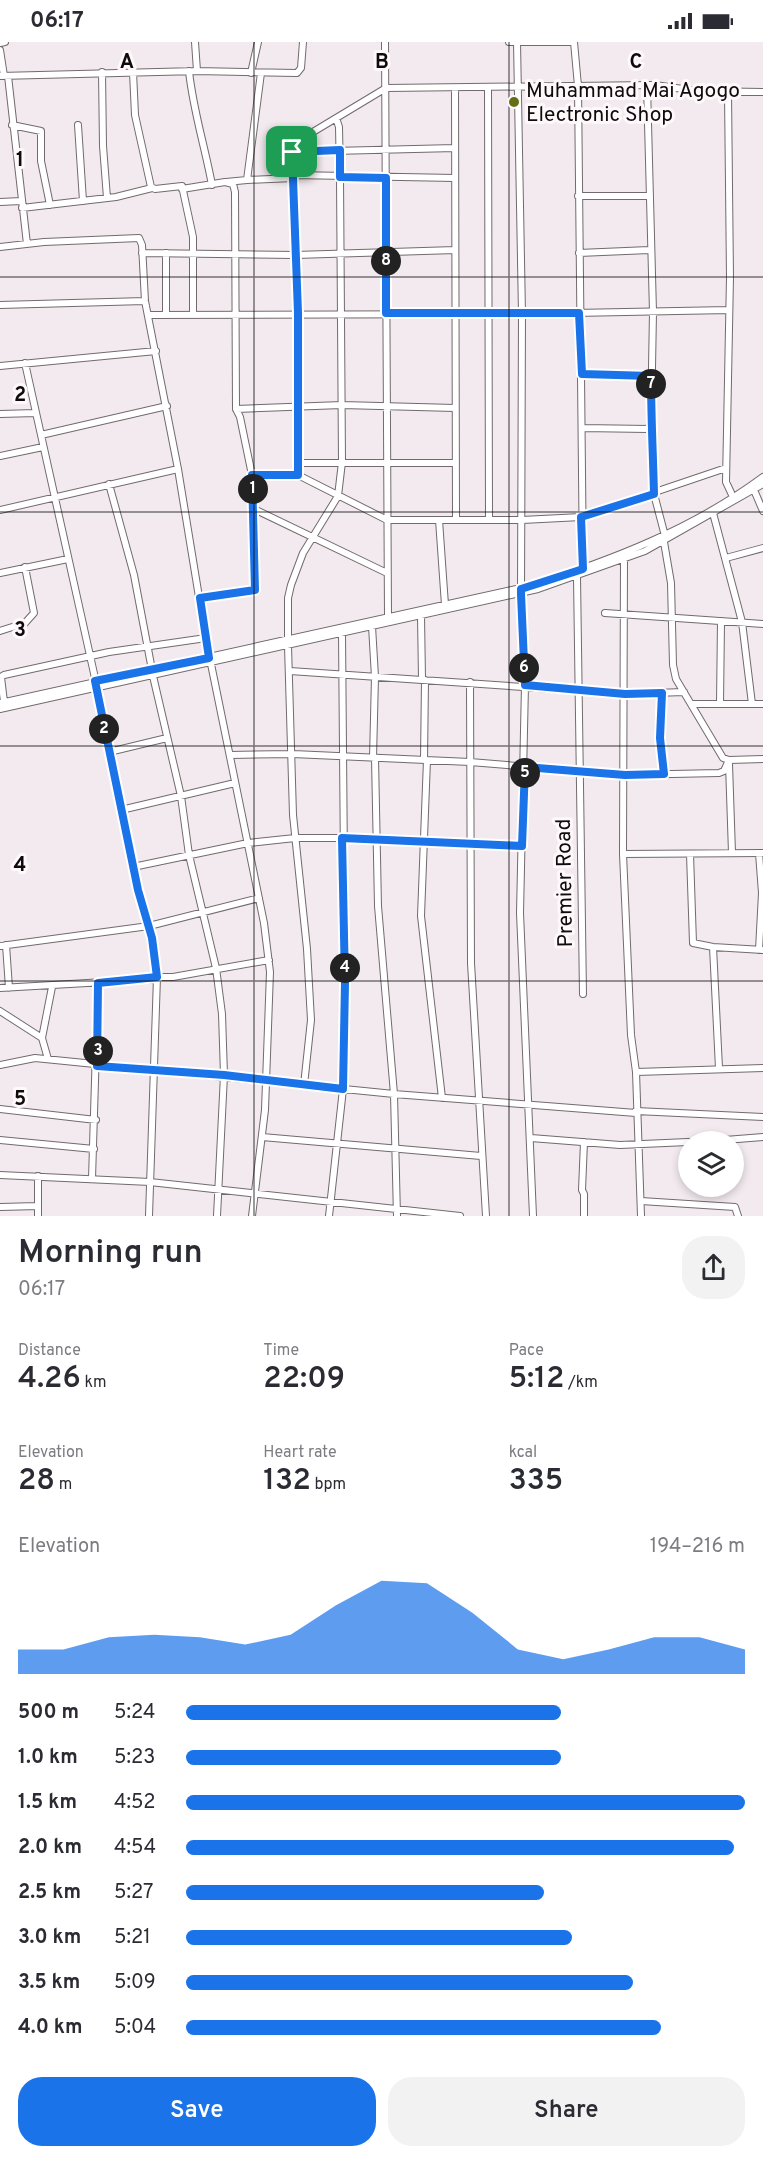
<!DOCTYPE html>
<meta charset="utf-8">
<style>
:root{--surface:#fff;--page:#f2f2f3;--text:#2b2b33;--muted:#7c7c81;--accent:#1a73e8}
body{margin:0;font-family:Overpass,sans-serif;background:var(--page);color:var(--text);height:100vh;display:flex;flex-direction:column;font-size:22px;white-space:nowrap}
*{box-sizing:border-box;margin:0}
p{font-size:20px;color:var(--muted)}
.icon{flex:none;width:33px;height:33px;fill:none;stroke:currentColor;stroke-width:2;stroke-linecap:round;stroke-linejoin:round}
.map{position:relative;height:1174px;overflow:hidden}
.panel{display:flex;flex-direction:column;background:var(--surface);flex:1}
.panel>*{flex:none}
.fabs{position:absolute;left:678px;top:1089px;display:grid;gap:12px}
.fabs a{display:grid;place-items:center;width:66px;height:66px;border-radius:50%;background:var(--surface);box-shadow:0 3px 9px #0003;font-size:30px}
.pin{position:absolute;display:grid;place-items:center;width:51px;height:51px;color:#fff;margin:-26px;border-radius:12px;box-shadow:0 3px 9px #0006}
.km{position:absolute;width:30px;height:30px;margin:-15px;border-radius:50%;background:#222;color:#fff;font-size:16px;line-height:30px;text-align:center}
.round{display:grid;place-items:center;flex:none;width:63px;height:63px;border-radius:24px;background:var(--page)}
.overview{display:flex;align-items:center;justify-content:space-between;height:102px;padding:0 18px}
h1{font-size:33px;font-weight:600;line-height:45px}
.figures{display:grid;grid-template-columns:repeat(3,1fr);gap:9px;height:102px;padding:6px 18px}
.figures div{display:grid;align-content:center}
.figures b{font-size:30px;font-weight:600}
.figures small{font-size:16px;font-weight:400}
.figures p{font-size:16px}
.chart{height:168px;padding:12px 18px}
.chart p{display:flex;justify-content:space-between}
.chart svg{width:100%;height:108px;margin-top:6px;fill:var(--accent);opacity:.7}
.button{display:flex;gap:12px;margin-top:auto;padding:12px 18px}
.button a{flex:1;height:69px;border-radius:24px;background:var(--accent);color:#fff;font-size:24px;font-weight:600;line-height:69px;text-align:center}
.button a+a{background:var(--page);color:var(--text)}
ul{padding:0 18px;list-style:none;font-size:20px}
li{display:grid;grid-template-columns:96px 72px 1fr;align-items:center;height:45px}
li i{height:15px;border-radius:8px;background:var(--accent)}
.status{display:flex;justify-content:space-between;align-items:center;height:42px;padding:0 30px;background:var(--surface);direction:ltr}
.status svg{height:16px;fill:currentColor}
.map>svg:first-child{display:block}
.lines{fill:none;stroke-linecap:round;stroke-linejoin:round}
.minor-casing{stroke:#726a6e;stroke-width:8}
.minor{stroke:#fff;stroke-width:6}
.route-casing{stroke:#fff;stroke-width:12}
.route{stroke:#1a73e8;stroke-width:8}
.grid{fill:none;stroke:#0d0b0c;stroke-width:1.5;stroke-opacity:0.55}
.poi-dot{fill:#636e17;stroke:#fef8fb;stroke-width:2}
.labels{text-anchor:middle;stroke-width:6;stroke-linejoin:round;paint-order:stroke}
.poi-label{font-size:21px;fill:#0d0b0c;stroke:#fef8fb;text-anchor:start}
.street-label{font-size:21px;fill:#0d0b0c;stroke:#fef8fb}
.grid-label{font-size:20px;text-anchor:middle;font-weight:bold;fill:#0d0b0c;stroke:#fef8fb;stroke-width:6;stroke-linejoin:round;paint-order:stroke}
</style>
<div class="status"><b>06:17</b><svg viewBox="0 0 49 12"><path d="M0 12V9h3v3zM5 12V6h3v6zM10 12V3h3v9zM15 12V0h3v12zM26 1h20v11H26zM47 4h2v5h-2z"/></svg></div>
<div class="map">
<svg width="763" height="1174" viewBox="0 0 763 1174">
<rect width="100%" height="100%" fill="#f2eaee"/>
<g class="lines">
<defs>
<path id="minor" d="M195,0l2,29
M385,0l3,575
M509,0h65
M517,0l5,272 -1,280 4,91 -5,228 13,303
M574,0l4,44 5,483
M0,1l5,-1
M0,8l4,26
M189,29c4,39 16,76 23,114
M102,30l1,74 4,52
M133,30l2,43 16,72 4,2 27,-3 11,51v78
M251,31l7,-31
M0,34l197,-5 100,2 4,-5 2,-26
M8,34l19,168
M488,45l1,433
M455,46l1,432
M728,51l2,184 -4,205 7,15
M12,83l29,6v30l9,44
M78,83l5,76
M292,110l163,-4
M293,133l162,3
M247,138l46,-2
M226,140l21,-2 14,-107
M182,147l43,-7 8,2 2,8 1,217 4,8 12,58 3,115 -55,9
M578,154h72
M0,160l21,-1
M22,166l94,-11 36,-9
M0,205l44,-5 95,-4 3,7 3,56 33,168 31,189
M142,211l154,2 159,-5
M579,211l70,-3
M0,263l145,-4
M149,273l373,-1 207,-4
M166,273v-62
M25,321l72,324 41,203 14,48 5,39 -8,239
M0,324l156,-15
M582,332l69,2
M236,367l106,-4 113,3
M0,372l36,-1
M582,386l66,1 3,-6 2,-111 -6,-227
M650,386l3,11 1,55 11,42
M41,393l126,-29
M0,414l43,-9
M299,421h157
M252,433h46l89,45h135l59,-3 145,-49
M298,433v-162l-5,-169 93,-56 269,-3 42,6 66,1
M109,442l25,91 18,95
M754,448l9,21
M254,467l133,64
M0,468l178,-41
M713,471l29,109 10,82
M439,478l6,85
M664,500l7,41 2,82 3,14 47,79 6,2 34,-1
M726,516l37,-10
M624,517l-1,295 8,181 5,37
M0,531l68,-14
M577,535l6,417
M605,571l158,11
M421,574l1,63
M372,584l3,51 -2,81
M0,589l25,-8 9,-10 -9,-46
M288,597v-41l3,-13 12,-32 35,-57 4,-34 -2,-285 -1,-50 -3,-9
M288,604l5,169 14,134 4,71 -7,65
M211,622l53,259 6,49 -5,138 -13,106
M290,629l335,23 59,-2
M153,634l28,120 8,59 27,113 6,46 2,61 -7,141
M470,640l1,281 15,253
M662,651l-2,45 4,37
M4,660l-3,-25 3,-2 105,-23 97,-14
M0,661l530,-117c82,-26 163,-57 233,-109
M692,662h71
M720,662l1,-83
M0,667l538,-120 107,-38 118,-67
M109,710l58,-14
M230,713l63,-1 177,8 155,13 94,-2 5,-2 5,-11
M375,716l3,148 16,188 3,122
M424,718l1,-80
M427,718l-6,156 21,182
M729,722l3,89
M121,768l114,-27
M623,812l140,-1
M690,812l3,89 20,4 50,3
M133,825l115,-24 47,-5h47l180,8
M6,903l3,43
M0,904l149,-20 110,-28
M713,905l6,121
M759,908l3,-57 -3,-40
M157,935h16l96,-17
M0,946l157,-9
M0,969l42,27
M48,1017l-6,-21 10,-51
M0,1023l35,-7 359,36 242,19
M0,1067l96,11
M636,1069l127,6
M262,1095l219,19
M531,1096l89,7 68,-3
M0,1098l94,9
M584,1100l-2,48 2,4v22
M700,1100l63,-5
M0,1133l150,7 310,34
M38,1134v40
M92,1137l6,-196
M641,1159l94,6 3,9
M0,1165l38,-1
M329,1174l14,-127 2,-106 -3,-350
M641,1174l-5,-144 127,-4"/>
</defs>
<use href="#minor" class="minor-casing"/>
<use href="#minor" class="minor"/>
</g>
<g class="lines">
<defs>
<path id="route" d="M340,108v27l46,1v135h193l3,61 69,2c0,40 2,78 3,118l-73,23 2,52 -62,20v5l4,91 100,9 37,-1 -2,45 4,36 -39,1 -100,-8 -3,79 -180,-8 3,145 -2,106 -119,-14 -127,-9 1,-83 59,-6 -5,-39 -14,-48 -43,-209 114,-23 -9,-60 55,-8 -3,-115h46v-162l-6,-161z"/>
</defs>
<use href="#route" class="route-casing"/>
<use href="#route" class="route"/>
</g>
<path class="grid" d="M254,0v1174M509,0v1174M0,235h763M0,470h763M0,704h763M0,939h763"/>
<circle class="poi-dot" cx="514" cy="60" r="6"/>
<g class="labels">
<g class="poi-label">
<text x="526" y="55">Muhammad Mai Agogo<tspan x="526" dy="24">Electronic Shop</tspan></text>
</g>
<g class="street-label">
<text transform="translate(564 841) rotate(-91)" y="7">Premier Road</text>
</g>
</g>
<g class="grid-label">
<text x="127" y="26">A</text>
<text x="382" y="26">B</text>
<text x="636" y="26">C</text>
<text x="20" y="124">1</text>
<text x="20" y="359">2</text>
<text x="20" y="594">3</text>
<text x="20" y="829">4</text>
<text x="20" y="1063">5</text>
</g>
</svg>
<div class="fabs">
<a><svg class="icon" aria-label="layers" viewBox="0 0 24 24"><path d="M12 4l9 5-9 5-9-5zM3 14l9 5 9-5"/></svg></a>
</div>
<div class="pin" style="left:292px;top:110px;background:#1e9e55"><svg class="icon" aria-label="arrive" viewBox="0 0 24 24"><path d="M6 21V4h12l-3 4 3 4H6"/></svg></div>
<b class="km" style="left:253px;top:447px">1</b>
<b class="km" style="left:104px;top:687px">2</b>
<b class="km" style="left:98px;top:1009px">3</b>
<b class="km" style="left:345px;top:926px">4</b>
<b class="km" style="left:525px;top:731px">5</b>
<b class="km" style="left:524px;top:626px">6</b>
<b class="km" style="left:651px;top:342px">7</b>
<b class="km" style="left:386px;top:219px">8</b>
</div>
<section class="panel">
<div class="overview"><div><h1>Morning run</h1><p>06:17</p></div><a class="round"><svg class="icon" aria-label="share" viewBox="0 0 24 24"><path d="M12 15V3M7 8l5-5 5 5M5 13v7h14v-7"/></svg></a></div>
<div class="figures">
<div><p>Distance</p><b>4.26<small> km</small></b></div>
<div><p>Time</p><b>22:09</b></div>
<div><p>Pace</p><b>5:12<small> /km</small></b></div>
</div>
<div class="figures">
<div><p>Elevation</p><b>28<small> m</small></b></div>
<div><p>Heart rate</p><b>132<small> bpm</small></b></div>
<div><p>kcal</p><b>335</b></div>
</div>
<div class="chart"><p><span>Elevation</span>194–216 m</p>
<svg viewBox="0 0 160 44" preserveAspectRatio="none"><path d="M0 44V34L10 34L20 29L30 28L40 29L50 32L60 28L70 16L80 6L90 7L100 19L110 34L120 38L130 34L140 29L150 29L160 34V44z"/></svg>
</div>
<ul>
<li><b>500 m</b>5:24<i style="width:67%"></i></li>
<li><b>1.0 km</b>5:23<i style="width:67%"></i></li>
<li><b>1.5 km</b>4:52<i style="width:100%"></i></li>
<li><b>2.0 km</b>4:54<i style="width:98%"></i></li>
<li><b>2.5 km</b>5:27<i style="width:64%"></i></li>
<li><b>3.0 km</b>5:21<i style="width:69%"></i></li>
<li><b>3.5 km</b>5:09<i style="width:80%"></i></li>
<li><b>4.0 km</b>5:04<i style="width:85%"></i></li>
</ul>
<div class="button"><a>Save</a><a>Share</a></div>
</section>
